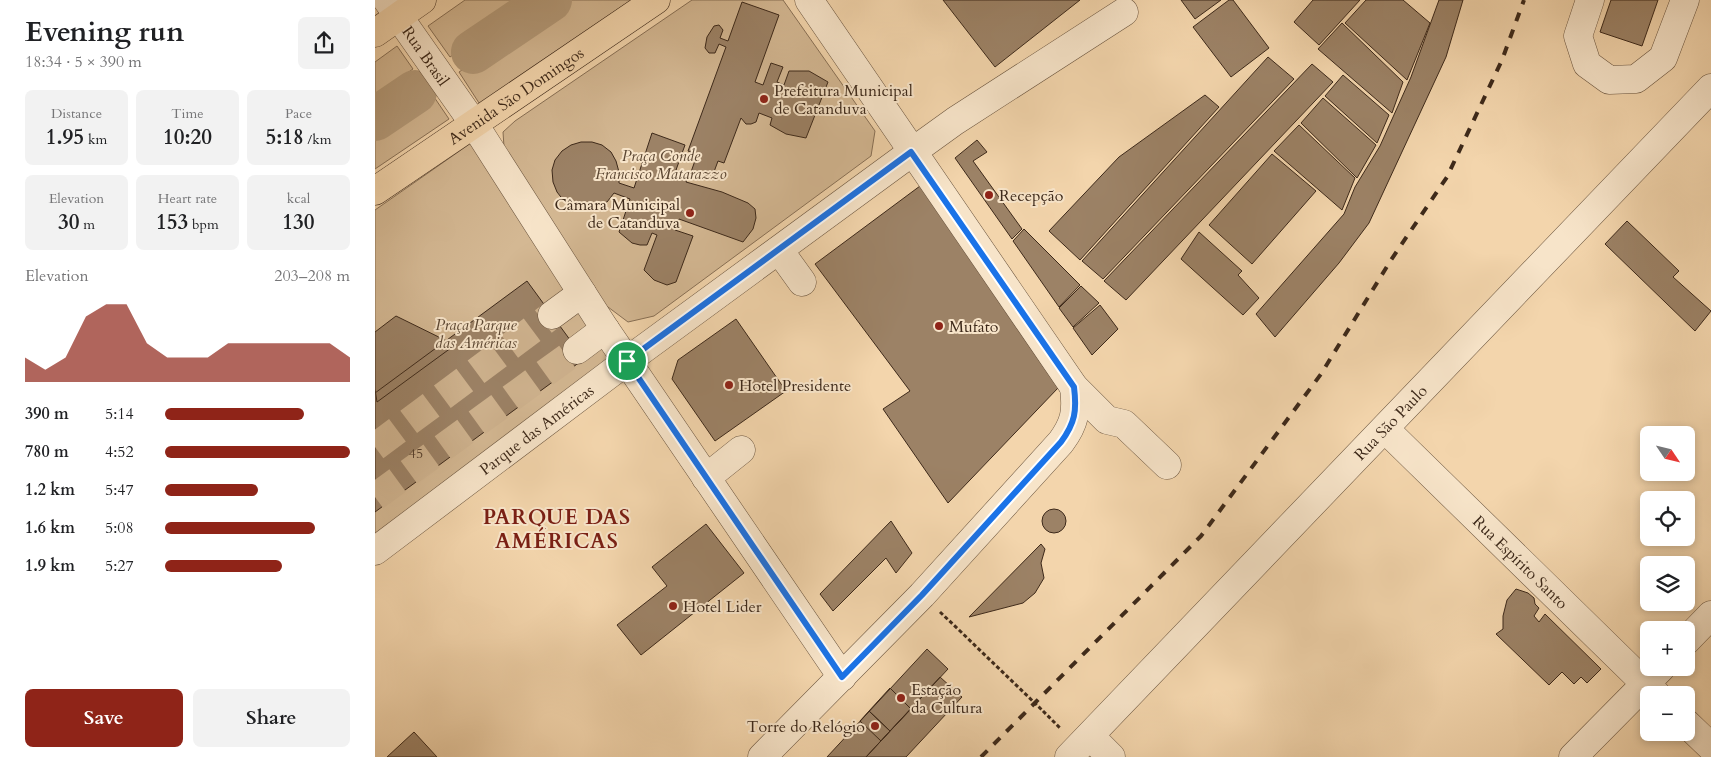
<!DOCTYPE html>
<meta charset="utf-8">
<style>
:root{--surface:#fff;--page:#f2f2f2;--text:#202124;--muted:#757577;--accent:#8f2418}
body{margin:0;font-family:Cardo,serif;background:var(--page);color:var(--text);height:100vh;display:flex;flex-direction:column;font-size:19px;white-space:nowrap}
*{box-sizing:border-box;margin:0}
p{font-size:16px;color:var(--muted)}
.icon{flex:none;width:28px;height:28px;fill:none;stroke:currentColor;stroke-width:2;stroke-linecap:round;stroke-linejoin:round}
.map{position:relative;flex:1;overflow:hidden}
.drawer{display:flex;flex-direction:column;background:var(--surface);width:375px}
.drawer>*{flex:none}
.needle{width:32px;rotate:125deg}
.fabs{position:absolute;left:1265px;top:426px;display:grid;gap:10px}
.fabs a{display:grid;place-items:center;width:55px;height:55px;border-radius:8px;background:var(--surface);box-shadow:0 2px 8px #0003;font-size:25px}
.pin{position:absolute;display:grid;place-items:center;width:42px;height:42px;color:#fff;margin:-21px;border:2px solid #fff;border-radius:50%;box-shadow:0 1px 5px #0007}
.round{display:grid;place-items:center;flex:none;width:52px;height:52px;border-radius:8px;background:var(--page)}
.overview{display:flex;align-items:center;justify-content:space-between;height:85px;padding:0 25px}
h1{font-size:28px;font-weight:700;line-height:38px}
.figures{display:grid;grid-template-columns:repeat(3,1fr);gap:8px;height:85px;padding:5px 25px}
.figures div{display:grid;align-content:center;border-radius:8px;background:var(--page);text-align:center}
.figures b{font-size:21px;font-weight:700}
.figures small{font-size:14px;font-weight:400}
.figures p{font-size:14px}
.chart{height:140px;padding:10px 25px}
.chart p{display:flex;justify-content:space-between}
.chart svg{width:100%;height:90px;margin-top:5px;fill:var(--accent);opacity:.7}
.cta{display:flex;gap:10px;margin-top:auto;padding:10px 25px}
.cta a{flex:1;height:58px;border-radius:8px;background:var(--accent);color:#fff;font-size:20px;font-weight:700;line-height:58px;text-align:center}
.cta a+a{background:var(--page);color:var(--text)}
ul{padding:0 25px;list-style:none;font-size:16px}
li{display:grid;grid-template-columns:80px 60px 1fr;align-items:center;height:38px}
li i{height:12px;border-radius:6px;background:var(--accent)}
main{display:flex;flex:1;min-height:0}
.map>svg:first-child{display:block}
.green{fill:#d4b893;stroke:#887056}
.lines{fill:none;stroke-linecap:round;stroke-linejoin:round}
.river{stroke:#b59b7a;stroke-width:44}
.building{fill:#9c8266;stroke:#3d291a}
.minor-tunnel{stroke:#cfb38f;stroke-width:28;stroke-dasharray:28 14;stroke-linecap:butt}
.minor-casing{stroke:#6a543e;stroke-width:29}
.major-casing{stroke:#3d291a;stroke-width:29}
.path{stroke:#3d291a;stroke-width:3;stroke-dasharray:4 2.5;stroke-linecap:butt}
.minor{stroke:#f7e4c9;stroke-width:28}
.major{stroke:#f3d5ac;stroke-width:28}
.rail{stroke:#3d291a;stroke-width:4;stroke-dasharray:9 9;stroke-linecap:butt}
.path-bridge{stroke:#3d291a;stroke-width:3;stroke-dasharray:4 2.5;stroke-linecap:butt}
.route-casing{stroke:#fff;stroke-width:10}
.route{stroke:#1a73e8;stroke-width:6}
.poi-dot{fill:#8f2418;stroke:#f7e4c9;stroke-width:2}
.labels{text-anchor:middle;stroke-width:4;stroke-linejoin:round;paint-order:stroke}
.number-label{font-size:14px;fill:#553f2d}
.street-label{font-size:16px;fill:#3d291a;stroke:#f7e4c9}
.poi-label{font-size:16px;fill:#3d291a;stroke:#f7e4c9;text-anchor:start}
.park-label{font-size:16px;font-style:italic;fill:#5b4632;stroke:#f7e4c9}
.district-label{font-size:21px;font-weight:bold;letter-spacing:1px;fill:#7a1f14;stroke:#f7e4c9}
</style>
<main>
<section class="drawer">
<div class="overview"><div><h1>Evening run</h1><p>18:34 · 5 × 390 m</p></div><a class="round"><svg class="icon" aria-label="share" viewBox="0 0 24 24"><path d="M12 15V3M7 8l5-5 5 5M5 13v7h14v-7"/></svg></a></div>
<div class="figures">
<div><p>Distance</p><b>1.95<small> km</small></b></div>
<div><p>Time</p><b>10:20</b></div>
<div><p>Pace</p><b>5:18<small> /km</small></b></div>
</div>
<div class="figures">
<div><p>Elevation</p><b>30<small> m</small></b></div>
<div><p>Heart rate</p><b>153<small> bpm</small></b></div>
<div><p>kcal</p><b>130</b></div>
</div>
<div class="chart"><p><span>Elevation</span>203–208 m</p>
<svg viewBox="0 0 160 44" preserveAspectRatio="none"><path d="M0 44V32L10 38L20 32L30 12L40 6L50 6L60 25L70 32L80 32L90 32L100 25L110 25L120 25L130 25L140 25L150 25L160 32V44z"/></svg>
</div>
<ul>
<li><b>390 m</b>5:14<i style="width:75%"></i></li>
<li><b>780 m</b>4:52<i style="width:100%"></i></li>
<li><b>1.2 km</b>5:47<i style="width:50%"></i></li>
<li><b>1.6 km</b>5:08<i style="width:81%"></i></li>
<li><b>1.9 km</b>5:27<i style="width:63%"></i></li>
</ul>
<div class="cta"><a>Save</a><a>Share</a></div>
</section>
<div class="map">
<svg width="1336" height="757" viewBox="0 0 1336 757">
<rect width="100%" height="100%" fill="#f3d5ac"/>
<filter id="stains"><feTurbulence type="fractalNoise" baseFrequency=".004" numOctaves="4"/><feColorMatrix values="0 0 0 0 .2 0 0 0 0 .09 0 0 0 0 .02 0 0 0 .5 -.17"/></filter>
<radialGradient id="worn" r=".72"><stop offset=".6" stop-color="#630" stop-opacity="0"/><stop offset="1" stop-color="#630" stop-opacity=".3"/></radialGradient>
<path class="green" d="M90,0h68l-83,57 -22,-31z
M191,0h65l-152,103 -20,-31z
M317,0h91l92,131 -4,25 -217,160 -26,6 -24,-18 -100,-157 -1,-15 12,-11z
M22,46l16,23 -38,26v-33z
M55,91l19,28 -74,50v-40z
M96,143l142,214 -238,177v-324z"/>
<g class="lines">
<path class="river" d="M98,52l77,-52
M0,119l40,-27"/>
</g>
<path class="building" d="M568,0h137l-85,67z
M806,0h40l-26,19z
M854,0h4l36,48 -38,29 -38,-50z
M938,0h47l-41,45 -25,-23z
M991,0h37l27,23 -23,57 -62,-57z
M1064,0h24l-17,57 -77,166 -30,40 -64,74 -19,-23 88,-100 11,-27 25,-41 31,-69z
M1236,0h47l-16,46 -42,-14z
M367,2l37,13 -24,67 8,3 8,-22 12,4 -6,15 7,3 5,-14h20l19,11 -22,56 -20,-4 -16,-9 2,-7 -13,-5 -3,9 -5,2h-5l-5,-6 -17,45 -6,-2 -7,19 -20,-8 6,-17 -9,-4 38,-104 -7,-3 -4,9h-6l-4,-5 2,-11 7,-11 5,-1 4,5 -3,8 8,3z
M967,23l61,59 -11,31 -74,-64z
M893,57l26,22 -191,200 -21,-18z
M937,64l21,18 -207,218 -22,-19z
M968,75l46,40 -12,28 -52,-47z
M830,95l14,12 -139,153 -31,-29 70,-74z
M948,98l53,47 -19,33 -56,-55z
M924,125l56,53 -13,32 -68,-59z
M277,133l33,12 -9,25 13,5 -3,7 36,10 26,11 7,6 1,9 -3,11 -10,13 -64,-23 -4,11 18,6 -17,46 -9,3 -13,-5 -10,-10 13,-35 -5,-2 -5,12h-7l-8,-2 -13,-11 11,-33 -16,-6 -7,9 -11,5 -11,2 -11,-2 -10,-6 -7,-9 -4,-10 -1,-12 3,-10 7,-9 9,-6 10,-3h11l10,3 9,7 5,9 3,11v11l15,5z
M602,140l10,12 -14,9 49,68 -10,10 -57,-81z
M897,154l44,37 -64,73 -43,-39z
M545,186l138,202 -110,115 -65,-94 27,-18 -95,-127z
M1252,221l52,50 -6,6 38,34 -16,20 -90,-87z
M649,229l56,56 -21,22 -46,-66z
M824,232l43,39 -4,4 21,23 -16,17 -62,-56z
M152,281l57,78 -209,153v-119z
M706,286l18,17 -26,24 -14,-19z
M725,305l18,24 -26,26 -19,-27z
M21,316l59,29 -78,57 -2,-13v-57z
M361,319l50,72 -71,50 -43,-62 6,-19z
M667 521a12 12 0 1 1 24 0a12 12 0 1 1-24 0Z
M516,521l21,32 -16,20 -10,-15 -53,53 -13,-17z
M331,524l38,49 -103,82 -24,-30 50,-39 -15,-19z
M666,544l4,5 -4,14 3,15 -9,15 -12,10 -54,14z
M1141,589l12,4 6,5 1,6 4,4 -5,8 5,6 6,-8 56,55 -14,14 -6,-6 -7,7 -12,-12 -13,13 -53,-51 7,-5v-13l4,-16z
M552,649l21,20 -82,88h-39z
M565,677l22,20 -56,60h-40z
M515,688l21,21 -21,22 -21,-20z
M494,711l21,20 -9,10 -21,-20z
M39,732l23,25h-50z"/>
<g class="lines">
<path class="minor-tunnel" d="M0,447l177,-132
M0,497l202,-147"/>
<defs>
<g id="minor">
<path id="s1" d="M12,0l87,124 131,205 237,348"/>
<path d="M434,0l265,387 33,33 17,4 43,41"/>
<path d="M1215,0l-12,36 9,28 22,16 27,-1 27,-21 22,-58"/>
<path d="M404,250l23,32"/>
<path d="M177,315l30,-22"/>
<path d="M202,350l28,-21"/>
<path id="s2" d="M1010,429l272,266"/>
<path d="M331,478l35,-28"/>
<path id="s3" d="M0,551l252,-190 285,-209 43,-31 169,-109"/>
<path d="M1311,641l25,-26"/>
<path d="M1311,723l25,24"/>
<path d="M715,736l21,21"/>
<path d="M387,757l160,-162 139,-153c14,-19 16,-31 13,-55"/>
<path id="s4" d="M694,757l642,-669"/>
<path d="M1198,757l88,-89"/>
</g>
<g id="major">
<path d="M0,33l47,-33"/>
<path id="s5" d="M0,191l281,-191"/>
</g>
</defs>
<use href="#minor" class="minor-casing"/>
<use href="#major" class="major-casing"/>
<path class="path" d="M565,612l19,18
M668,711l18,18"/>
<use href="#minor" class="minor"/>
<use href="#major" class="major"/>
<path class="rail" d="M606,757l220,-221 120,-162 70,-114 56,-83 55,-117 22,-60"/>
<path class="path-bridge" d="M584,630l84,81"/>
</g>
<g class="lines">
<defs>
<path id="route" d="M536,152l163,235c3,24 1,36 -13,55l-139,153 -80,82 -215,-316z"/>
</defs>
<use href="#route" class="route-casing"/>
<use href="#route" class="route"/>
</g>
<g class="poi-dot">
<circle cx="389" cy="99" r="5"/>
<circle cx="614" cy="195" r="5"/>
<circle cx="315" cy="213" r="5"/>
<circle cx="564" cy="326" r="5"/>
<circle cx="354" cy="385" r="5"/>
<circle cx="298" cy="606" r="5"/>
<circle cx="526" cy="698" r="5"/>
<circle cx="500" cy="726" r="5"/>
</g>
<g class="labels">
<g class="number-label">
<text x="41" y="458">45</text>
</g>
<g class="street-label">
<text dy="6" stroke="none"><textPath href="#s1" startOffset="68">Rua Brasil</textPath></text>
<text dy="6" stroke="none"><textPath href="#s5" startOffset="170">Avenida São Domingos</textPath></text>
<text dy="6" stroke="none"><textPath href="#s4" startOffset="464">Rua São Paulo</textPath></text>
<text dy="6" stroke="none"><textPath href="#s3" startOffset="202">Parque das Américas</textPath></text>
<text dy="6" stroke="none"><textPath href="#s2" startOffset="190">Rua Espírito Santo</textPath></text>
</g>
<g class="poi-label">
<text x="399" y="96">Prefeitura Municipal<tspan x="399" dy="18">de Catanduva</tspan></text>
<text x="624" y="201">Recepção</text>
<text x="305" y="210" text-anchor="end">Câmara Municipal<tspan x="305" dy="18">de Catanduva</tspan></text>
<text x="574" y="332">Mufato</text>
<text x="364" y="391">Hotel Presidente</text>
<text x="308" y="612">Hotel Lider</text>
<text x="536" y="695">Estação<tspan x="536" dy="18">da Cultura</tspan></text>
<text x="490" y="732" text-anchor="end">Torre do Relógio</text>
</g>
<g class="park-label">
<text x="286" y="161">Praça Conde<tspan x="286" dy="18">Francisco Matarazzo</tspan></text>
<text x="101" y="330">Praça Parque<tspan x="101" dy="18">das Américas</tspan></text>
</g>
<g class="district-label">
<text x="182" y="524">PARQUE DAS<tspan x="182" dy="24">AMÉRICAS</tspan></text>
</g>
</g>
<rect width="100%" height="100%" filter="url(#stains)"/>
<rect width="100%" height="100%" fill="url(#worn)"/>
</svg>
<div class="fabs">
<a><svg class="needle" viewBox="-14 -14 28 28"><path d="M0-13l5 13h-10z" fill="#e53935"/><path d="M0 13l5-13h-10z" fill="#757577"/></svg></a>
<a><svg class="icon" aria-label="locate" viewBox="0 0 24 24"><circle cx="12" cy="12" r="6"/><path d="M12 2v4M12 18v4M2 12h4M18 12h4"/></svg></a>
<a><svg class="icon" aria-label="layers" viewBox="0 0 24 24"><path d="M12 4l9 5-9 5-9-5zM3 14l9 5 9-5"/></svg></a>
<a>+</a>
<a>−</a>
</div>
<div class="pin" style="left:252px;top:361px;background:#1e9e55"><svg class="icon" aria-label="arrive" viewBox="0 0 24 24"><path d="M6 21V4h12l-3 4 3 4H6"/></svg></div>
</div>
</main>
